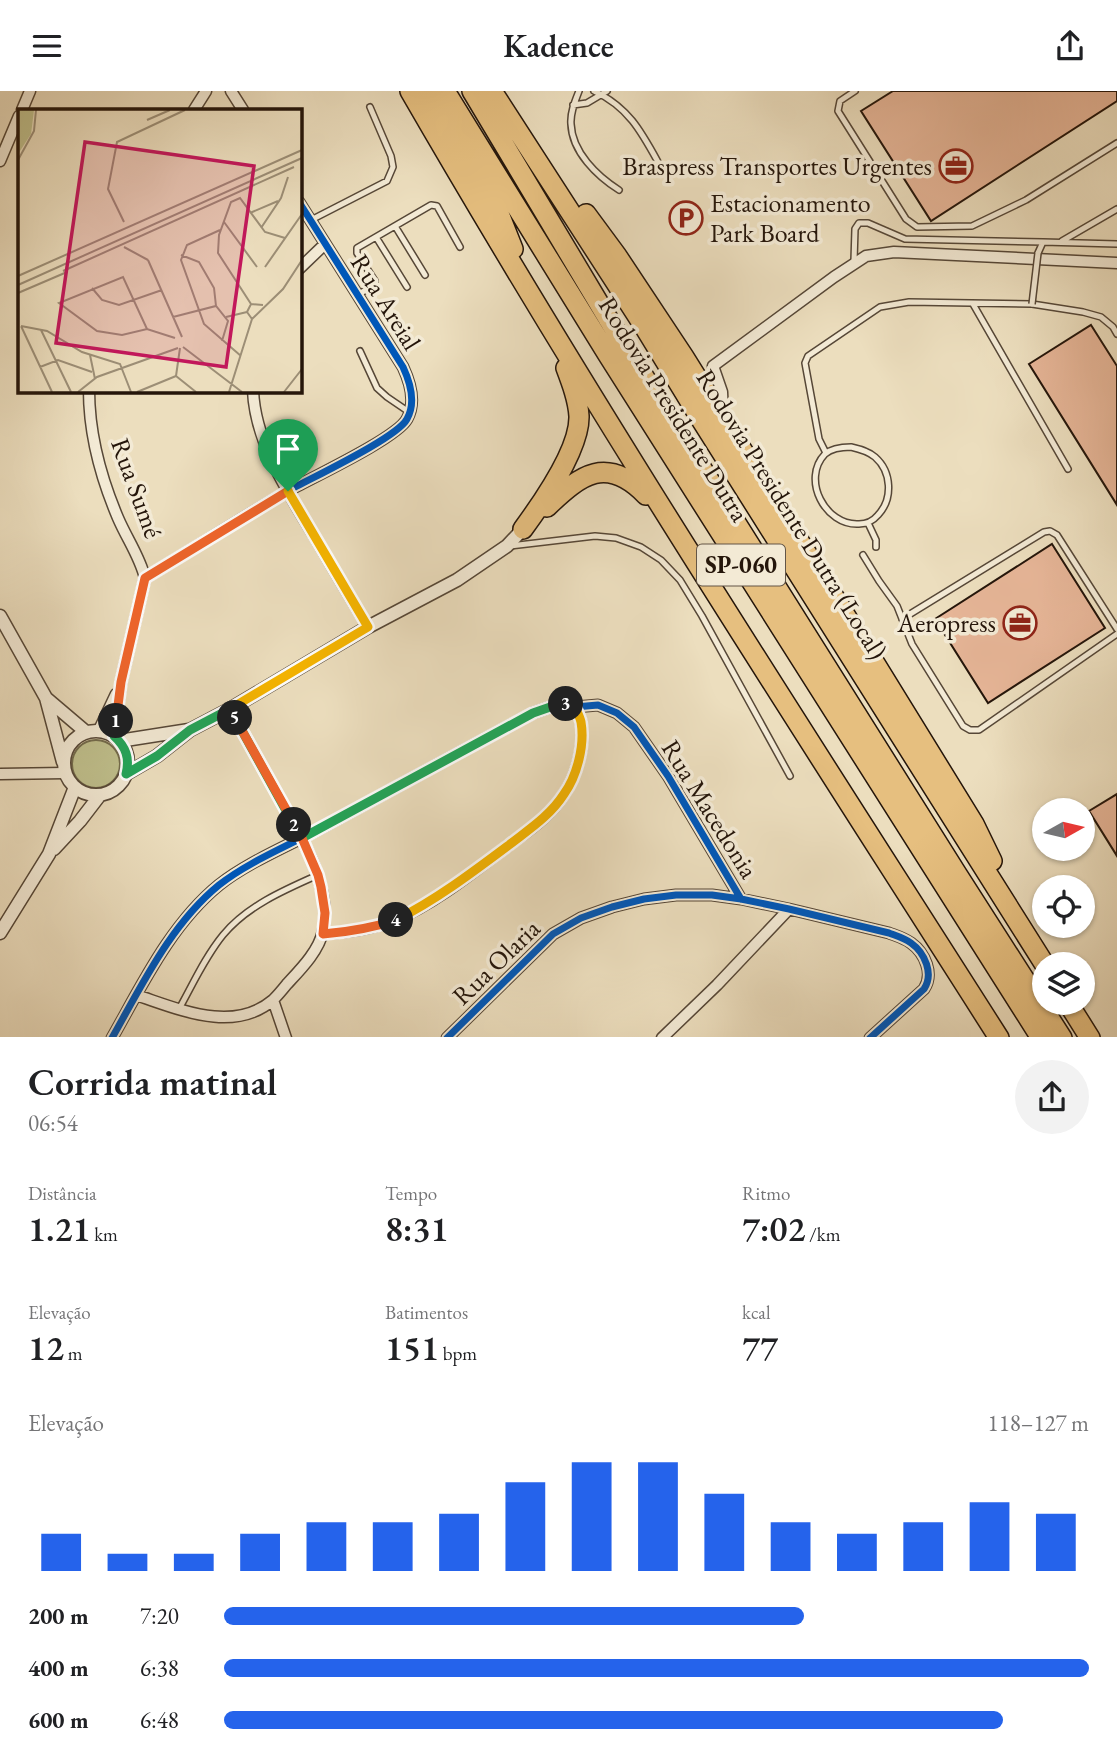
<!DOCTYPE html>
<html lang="pt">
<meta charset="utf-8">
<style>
:root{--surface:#fff;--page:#f2f2f2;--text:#202124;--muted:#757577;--accent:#2563eb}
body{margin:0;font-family:"EB Garamond",serif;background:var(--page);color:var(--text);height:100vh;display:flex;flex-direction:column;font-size:26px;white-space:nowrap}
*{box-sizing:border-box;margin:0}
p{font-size:23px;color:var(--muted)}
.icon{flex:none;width:38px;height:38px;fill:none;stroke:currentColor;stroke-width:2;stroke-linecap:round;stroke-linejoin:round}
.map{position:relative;height:946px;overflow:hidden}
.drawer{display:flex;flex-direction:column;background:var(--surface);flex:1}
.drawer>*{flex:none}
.needle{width:46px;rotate:82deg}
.fabs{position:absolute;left:1032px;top:707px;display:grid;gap:14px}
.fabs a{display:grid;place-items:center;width:63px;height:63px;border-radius:50%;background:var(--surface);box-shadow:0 2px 5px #0004;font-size:35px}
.pin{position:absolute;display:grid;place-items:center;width:60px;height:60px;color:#fff;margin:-72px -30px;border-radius:50% 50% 50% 0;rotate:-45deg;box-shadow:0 0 7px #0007}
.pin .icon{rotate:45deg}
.km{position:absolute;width:35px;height:35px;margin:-18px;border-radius:50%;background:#222;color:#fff;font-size:19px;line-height:35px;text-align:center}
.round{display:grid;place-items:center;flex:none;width:74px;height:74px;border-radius:37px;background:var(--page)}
.summary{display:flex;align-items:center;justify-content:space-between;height:119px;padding:0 28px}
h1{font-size:38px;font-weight:600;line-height:52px}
.metrics{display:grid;grid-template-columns:repeat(3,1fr);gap:10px;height:119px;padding:7px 28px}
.metrics div{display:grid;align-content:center}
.metrics b{font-size:35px;font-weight:600}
.metrics small{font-size:19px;font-weight:400}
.metrics p{font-size:19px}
.chart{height:196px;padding:14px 28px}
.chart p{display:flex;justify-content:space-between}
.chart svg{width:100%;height:126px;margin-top:7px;stroke:var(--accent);stroke-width:6}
ul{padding:0 28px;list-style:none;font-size:23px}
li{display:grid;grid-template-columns:112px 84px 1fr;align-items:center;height:52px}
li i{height:18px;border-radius:9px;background:var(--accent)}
header{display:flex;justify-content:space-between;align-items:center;height:91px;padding:0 28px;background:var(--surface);font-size:32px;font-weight:600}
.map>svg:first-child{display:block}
.green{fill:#bfbf8c;stroke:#726a4b;stroke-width:2}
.building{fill:#e6b597;stroke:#24150a;stroke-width:2}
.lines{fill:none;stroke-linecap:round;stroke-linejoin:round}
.service-casing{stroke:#564737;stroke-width:8}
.minor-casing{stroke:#564737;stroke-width:13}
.tertiary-casing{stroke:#564737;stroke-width:15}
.motorway-casing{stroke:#24150a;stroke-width:22}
.service{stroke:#f3ead5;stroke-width:5}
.minor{stroke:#f3ead5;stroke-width:10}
.tertiary{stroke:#f3ead5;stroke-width:12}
.motorway{stroke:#e6bf7f;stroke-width:19}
.service-bridge-casing{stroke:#564737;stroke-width:8;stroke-linecap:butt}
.service-bridge{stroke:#f3ead5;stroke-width:5}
.cycleway-casing{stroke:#f3ead5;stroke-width:11}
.cycleway{stroke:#0057b8;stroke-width:7}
.split-1-casing{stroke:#fff;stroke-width:14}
.split-2-casing{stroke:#fff;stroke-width:14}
.split-3-casing{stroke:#fff;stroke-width:14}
.split-4-casing{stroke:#fff;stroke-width:14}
.split-5-casing{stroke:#fff;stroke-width:14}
.split-6-casing{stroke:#fff;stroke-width:14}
.split-1{stroke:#f0652b;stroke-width:9}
.split-2{stroke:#22a559;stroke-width:9}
.split-3{stroke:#22a559;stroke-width:9}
.split-4{stroke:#f5b400;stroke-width:9}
.split-5{stroke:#f0652b;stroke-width:9}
.split-6{stroke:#f5b400;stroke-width:9}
.labels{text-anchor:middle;stroke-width:7;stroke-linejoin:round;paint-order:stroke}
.shield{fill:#f3ead5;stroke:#625547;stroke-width:2}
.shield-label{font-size:24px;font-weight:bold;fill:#24150a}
.poi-label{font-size:26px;fill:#24150a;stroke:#f3ead5;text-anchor:end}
.street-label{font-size:26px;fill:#24150a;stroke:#f3ead5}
.inset-road{fill:none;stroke:#9c8e76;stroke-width:2}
.view{fill:#c2185b;fill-opacity:0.15;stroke:#c2185b;stroke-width:3.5}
.inset-edge{fill:none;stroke:#24150a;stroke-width:3.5}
</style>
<header><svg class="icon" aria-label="menu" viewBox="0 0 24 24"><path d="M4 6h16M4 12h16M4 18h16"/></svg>Kadence<svg class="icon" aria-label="share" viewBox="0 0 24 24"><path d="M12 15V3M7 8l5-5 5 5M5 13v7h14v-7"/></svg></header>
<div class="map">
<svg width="1117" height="947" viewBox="0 0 1117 947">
<rect width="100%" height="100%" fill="#ecdebe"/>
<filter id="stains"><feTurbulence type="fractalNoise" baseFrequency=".00286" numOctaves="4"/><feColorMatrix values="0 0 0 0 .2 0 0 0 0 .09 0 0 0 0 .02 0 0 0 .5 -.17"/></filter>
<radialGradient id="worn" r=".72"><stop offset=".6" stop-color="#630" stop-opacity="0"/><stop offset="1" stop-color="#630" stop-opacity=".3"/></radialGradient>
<path class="green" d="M72 673a24 24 0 1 1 48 0a24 24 0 1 1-48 0Z"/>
<path class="building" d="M893,0h224v10l-186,120 -70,-110z
M1091,234l26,41v139l-88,-141z
M1052,453l53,84 -117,75 -53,-84z
M1117,703v62l-28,-45z"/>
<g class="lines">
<defs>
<path id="service" d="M579,0c-4,10 -9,22 -8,33 1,28 26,52 48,66
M594,0c34,16 47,40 64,71
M855,0l-15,10 -2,10 68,108 11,8 55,-1 54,-26 91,-57
M573,14l14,-2 20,-12
M311,129l76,-39 6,-14 -2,-11 -21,-49
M395,135l30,49
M376,146l31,50
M1062,150l55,-32
M1038,162l5,-11 74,2
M854,170l1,-32 4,-6h9l37,16 138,3
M357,204l16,-9 2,-5 -18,-28v-5l74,-43 6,1 23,41
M973,213l95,165
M360,260l17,37 10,9 22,15
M851,356c9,2 17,4 24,10 17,15 18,42 3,58 -5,6 -11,9 -19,9 -34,2 -58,-45 -34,-70 7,-6 17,-7 26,-7z
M826,362l-7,-14 -14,-76 3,-7 72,-49 29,-5 123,2 51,8 18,5 12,10 4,7
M868,432l8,17v7
M510,455l85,-10 21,2 25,9 20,13 19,20 22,36 88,160
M863,464l16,26 18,25 15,38 51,82 7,4h9l138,-96
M902,528l142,-87 6,-1 7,4 60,94
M179,918c14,-25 26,-52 44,-74 24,-29 61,-45 95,-60"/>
<path id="minor" d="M231,0l12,19
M22,19l8,-19
M194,19l12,-19
M0,70l19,-45
M299,178l26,-25
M713,275l121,-89 32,-21 28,-4 223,11
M713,275l9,26 1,22
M89,299c0,44 12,88 29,128 9,21 22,39 27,60l-24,104 -7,54
M253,299c2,52 34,101 60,144 18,31 36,62 55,93
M145,487c48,-29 95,-59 143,-87 23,-13 109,-53 119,-72 9,-16 3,-37 -4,-52l-104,-165
M99,639l17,-36
M0,683l65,-1
M323,843c25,-2 50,-5 74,-15 37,-15 75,-46 108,-71 21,-16 45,-31 59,-54 13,-19 21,-49 17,-72 -1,-5 -4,-10 -6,-15
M136,904c43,14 97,39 137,5 5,-5 10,-11 14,-16 13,-14 32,-33 36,-53 10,-48 -27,-102 -49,-143 -15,-27 -30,-53 -44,-79
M273,909l13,38
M112,947c30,-53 59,-114 107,-153 29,-23 69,-39 102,-57 71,-39 141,-77 212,-115l23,-8 10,-1 9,3 23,-2 19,8 17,14 34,49 73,123
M447,947l106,-104 28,-16 31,-11 32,-8 32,-4h36l29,4 48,10 100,24c8,3 15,5 22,10 14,10 23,31 13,46l-54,49
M662,947l55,-53 72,-76"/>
<path id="tertiary" d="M0,525l46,82 17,64
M46,607l40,34
M64 672a32 32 0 1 1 64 0a32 32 0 1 1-64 0Z
M119,650l70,-11
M126,683l31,-18 33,-26 40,-21 138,-82 89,-47 50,-34 16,-17
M54,758l26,-28 20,-26
M0,842l49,-79 26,-67"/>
<path id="motorway" d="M410,0c186,322 389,633 589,947
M426,0l74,125 13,33
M445,0l163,264 433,683
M472,0l147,246 338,537 105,164
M492,0l150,232 60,98 343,544
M586,123l31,42 67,101 155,248 135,219 18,37
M547,416c34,-33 60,-52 99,-12
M523,438c19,-26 57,-80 56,-113 -1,-16 -7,-32 -13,-48
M1068,912l22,35"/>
</defs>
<use href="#service" class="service-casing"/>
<use href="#minor" class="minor-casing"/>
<use href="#tertiary" class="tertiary-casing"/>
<use href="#motorway" class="motorway-casing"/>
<use href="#service" class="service"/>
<use href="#minor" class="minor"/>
<use href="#tertiary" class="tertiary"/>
<use href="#motorway" class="motorway"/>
<defs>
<path id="service-bridge" d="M1032,213l6,-51"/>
</defs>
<use href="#service-bridge" class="service-bridge-casing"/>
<use href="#service-bridge" class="service-bridge"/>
<defs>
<path id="cycleway" d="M145,487c48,-29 95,-59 143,-87 23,-13 109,-53 119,-72 9,-16 3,-37 -4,-52l-104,-165
M112,947c30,-53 59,-114 107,-153 29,-23 69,-39 102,-57 71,-39 141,-77 212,-115l23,-8 10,-1 9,3 23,-2 19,8 17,14 34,49 73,123
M447,947l106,-104 28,-16 31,-11 32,-8 32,-4h36l29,4 48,10 100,24c8,3 15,5 22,10 14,10 23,31 13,46l-54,49"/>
</defs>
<use href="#cycleway" class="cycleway-casing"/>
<use href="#cycleway" class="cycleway"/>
</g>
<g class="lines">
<defs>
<path id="split-1" d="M116,630l5,-39 24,-104 143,-87"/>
<path id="split-2" d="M116,630l-2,15c12,11 16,22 12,38l31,-18 33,-26 40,-21 64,116"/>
<path id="split-3" d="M294,734l8,13 231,-125 23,-8 10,-1"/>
<path id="split-4" d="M396,829c40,-20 77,-48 113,-75 19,-15 41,-29 55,-51 13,-18 21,-49 17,-72 -1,-5 -4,-10 -6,-15l-9,-3"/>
<path id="split-5" d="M235,627l67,120 16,37 3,12 4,26 -2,21c25,-2 49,-6 73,-14"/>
<path id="split-6" d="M235,627l-5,-9 138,-82 -80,-136"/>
</defs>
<use href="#split-1" class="split-1-casing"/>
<use href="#split-2" class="split-2-casing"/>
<use href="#split-3" class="split-3-casing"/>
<use href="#split-4" class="split-4-casing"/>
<use href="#split-5" class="split-5-casing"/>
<use href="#split-6" class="split-6-casing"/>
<use href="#split-1" class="split-1"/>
<use href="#split-2" class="split-2"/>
<use href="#split-3" class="split-3"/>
<use href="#split-4" class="split-4"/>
<use href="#split-5" class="split-5"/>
<use href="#split-6" class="split-6"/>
</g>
<defs>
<symbol id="office-ring" viewBox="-11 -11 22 22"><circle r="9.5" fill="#f3ead5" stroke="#8f2418" stroke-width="1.5"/><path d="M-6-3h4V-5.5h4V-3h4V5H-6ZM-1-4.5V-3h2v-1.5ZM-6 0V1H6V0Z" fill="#8f2418"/></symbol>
<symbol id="parking-ring" viewBox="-11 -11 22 22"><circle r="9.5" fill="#f3ead5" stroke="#8f2418" stroke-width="1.5"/><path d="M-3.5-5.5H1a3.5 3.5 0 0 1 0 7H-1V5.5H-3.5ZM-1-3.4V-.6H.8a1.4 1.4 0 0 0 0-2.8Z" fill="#8f2418"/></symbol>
</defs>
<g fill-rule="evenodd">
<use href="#office-ring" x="937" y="56" width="38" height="38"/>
<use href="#parking-ring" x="667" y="108" width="38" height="38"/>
<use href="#office-ring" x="1001" y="513" width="38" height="38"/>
</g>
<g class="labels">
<rect class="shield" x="697" y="453.5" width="88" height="41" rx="5"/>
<g class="shield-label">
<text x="741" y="482">SP-060</text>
</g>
<g class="poi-label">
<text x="932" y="84">Braspress Transportes Urgentes</text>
<text x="710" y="121" text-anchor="start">Estacionamento<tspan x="710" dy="30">Park Board</tspan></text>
<text x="996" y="541">Aeropress</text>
</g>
<g class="street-label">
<text transform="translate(386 211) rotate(58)" y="9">Rua Areial</text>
<text transform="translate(674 318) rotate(58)" y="9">Rodovia Presidente Dutra</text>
<text transform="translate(137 397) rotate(70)" y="9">Rua Sumé</text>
<text transform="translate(792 423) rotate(58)" y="9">Rodovia Presidente Dutra (Local)</text>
<text transform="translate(710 718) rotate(58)" y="9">Rua Macedonia</text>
<text transform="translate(496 871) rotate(-44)" y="9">Rua Olaria</text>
</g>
</g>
<g transform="translate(18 18)">
<rect width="284" height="284" fill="#ecdebe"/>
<path d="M0,1h16l-3,24 -13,20z" fill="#bfbf8c"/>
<path class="inset-road" d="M129,11l23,-10M0,51l16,-29 2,-21M232,104l28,-12M106,113l-16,-33 9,-47 68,-32M206,113l33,45M243,119l20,-30 7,-21M202,121l-33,15 -6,15 23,64 37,32M106,138l24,13M163,146l18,7 15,26 2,18M130,151l34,77M247,158l37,-53M45,162l231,-104M0,167l284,-126M0,176l284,-127M74,179l10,12 17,5 43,-15M0,184l49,-21M233,195l-33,-51 1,-18 12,-33 9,-4 25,34 20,6M155,208l43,-11 12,15 -6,20M208,208l21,-5M234,210l-5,-7 4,-8 12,1M3,217l26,5 35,21 38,12 11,28M3,217l31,66M129,220l-24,-52 -64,26 38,28 25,4 25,-6 28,9M23,221l30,62M165,238l59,45M72,246l5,24M22,258l18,-7 34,12M158,267l4,-28M158,267l20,16M60,283l19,-15 81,-29M119,283l39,-16M211,283l23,-73 31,-30 19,-29M266,283l18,-23"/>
<path class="view" d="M67,33l169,24 -28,201 -170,-24z"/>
<rect width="284" height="284" class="inset-edge"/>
</g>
<rect width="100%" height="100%" filter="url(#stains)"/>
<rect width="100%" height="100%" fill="url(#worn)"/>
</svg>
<div class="fabs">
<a><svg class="needle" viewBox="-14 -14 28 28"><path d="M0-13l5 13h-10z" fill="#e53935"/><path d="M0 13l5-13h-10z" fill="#757577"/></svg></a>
<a><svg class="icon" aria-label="locate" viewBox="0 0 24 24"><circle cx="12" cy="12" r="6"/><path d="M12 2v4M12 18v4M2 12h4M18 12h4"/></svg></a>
<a><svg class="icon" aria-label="layers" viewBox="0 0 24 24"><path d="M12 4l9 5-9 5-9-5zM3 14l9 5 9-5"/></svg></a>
</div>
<div class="pin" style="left:288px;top:400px;background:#1e9e55"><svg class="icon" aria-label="arrive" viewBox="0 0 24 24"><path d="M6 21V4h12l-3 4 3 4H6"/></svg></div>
<b class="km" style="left:116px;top:630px">1</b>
<b class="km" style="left:294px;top:734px">2</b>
<b class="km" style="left:566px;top:613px">3</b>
<b class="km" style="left:396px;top:829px">4</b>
<b class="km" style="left:235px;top:627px">5</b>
</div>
<section class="drawer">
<div class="summary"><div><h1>Corrida matinal</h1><p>06:54</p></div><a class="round"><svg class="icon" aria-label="share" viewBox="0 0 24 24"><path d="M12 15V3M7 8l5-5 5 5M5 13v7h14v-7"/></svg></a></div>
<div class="metrics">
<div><p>Distância</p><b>1.21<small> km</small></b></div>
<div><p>Tempo</p><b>8:31</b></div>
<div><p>Ritmo</p><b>7:02<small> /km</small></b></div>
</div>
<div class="metrics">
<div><p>Elevação</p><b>12<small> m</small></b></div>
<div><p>Batimentos</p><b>151<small> bpm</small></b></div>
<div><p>kcal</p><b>77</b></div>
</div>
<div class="chart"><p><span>Elevação</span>118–127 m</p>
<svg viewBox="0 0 160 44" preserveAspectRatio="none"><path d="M5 44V31M15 44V38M25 44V38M35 44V31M45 44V27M55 44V27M65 44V24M75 44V13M85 44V6M95 44V6M105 44V17M115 44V27M125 44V31M135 44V27M145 44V20M155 44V24"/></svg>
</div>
<ul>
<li><b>200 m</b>7:20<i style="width:67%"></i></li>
<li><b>400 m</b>6:38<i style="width:100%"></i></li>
<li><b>600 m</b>6:48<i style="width:90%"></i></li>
</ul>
</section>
